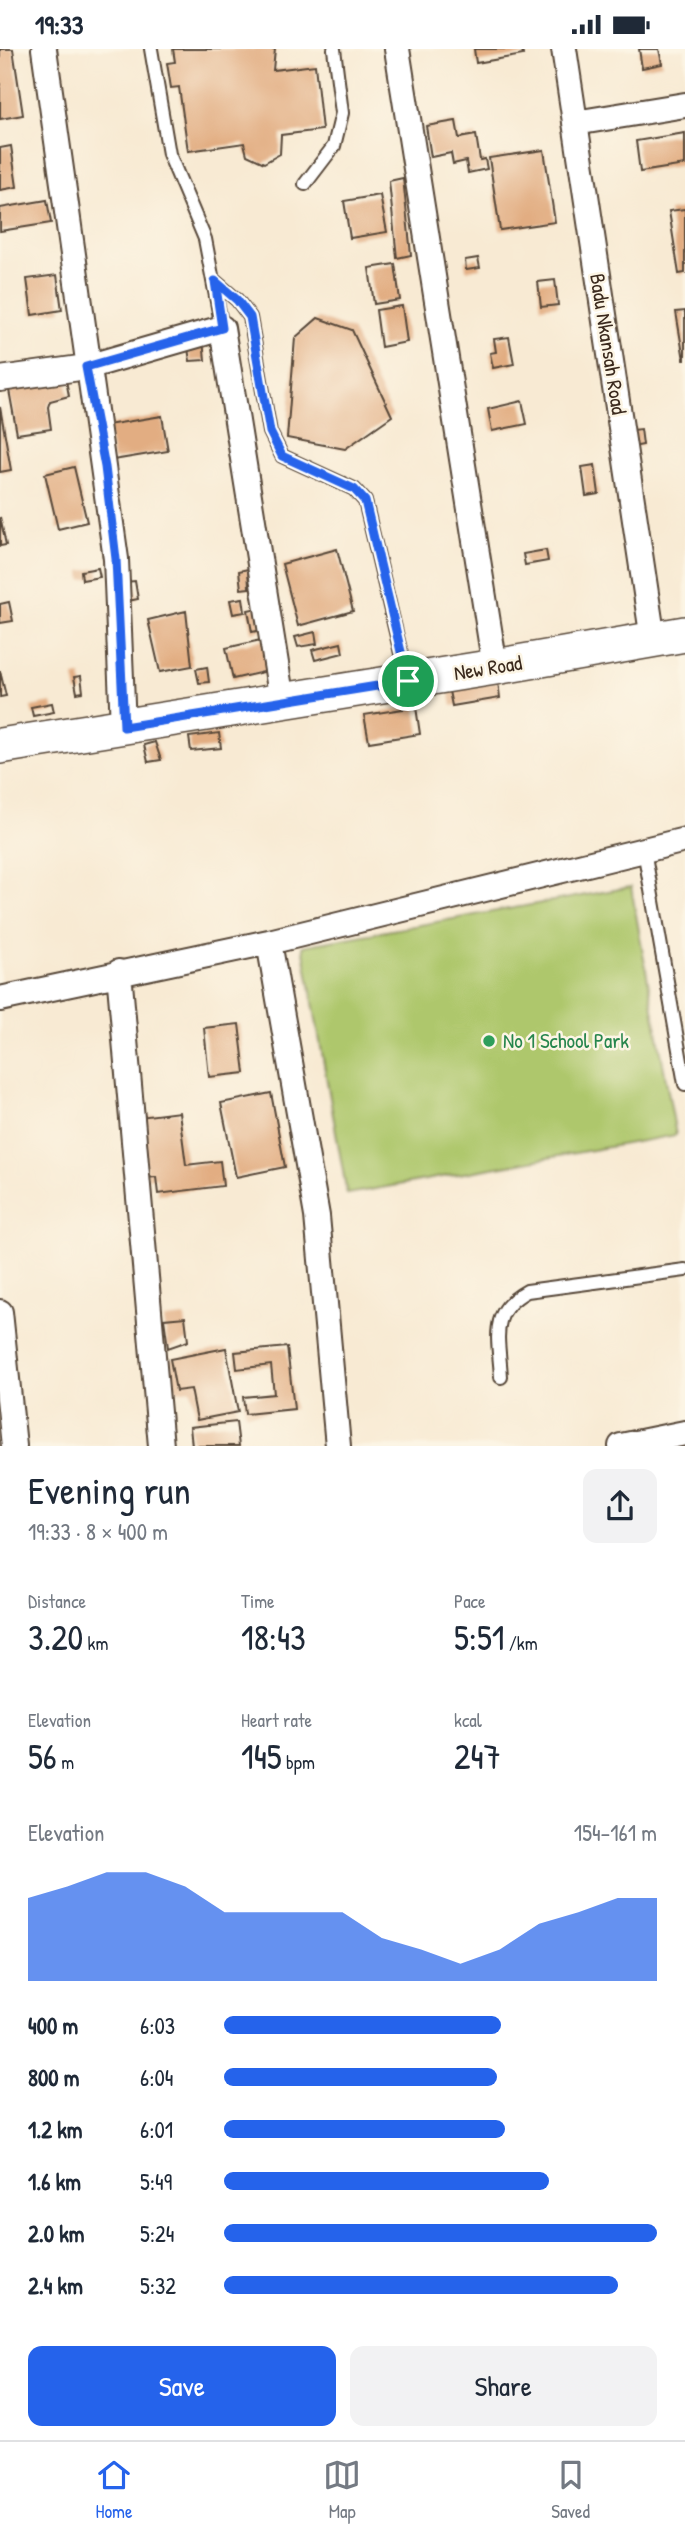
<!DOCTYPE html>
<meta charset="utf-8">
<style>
:root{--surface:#fff;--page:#f2f2f3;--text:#1f2937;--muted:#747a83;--line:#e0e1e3;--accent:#2563eb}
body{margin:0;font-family:"Patrick Hand",sans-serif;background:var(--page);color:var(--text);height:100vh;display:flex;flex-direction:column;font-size:26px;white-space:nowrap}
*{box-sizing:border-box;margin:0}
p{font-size:23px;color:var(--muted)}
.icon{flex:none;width:38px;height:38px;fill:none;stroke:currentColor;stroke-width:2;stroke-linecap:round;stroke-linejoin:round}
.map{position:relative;height:1397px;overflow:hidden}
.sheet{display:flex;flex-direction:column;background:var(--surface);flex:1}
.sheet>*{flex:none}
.pin{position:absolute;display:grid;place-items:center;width:60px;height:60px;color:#fff;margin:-30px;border:4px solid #fff;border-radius:50%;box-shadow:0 2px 7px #0007}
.round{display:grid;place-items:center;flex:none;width:74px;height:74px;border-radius:14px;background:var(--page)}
.headline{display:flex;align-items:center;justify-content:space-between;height:119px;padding:0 28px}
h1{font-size:38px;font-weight:600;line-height:52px}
.figures{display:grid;grid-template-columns:repeat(3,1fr);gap:10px;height:119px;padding:7px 28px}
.figures div{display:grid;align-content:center}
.figures b{font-size:35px;font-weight:600}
.figures small{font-size:19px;font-weight:400}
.figures p{font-size:19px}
.chart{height:196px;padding:14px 28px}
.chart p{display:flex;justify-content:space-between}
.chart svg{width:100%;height:126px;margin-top:7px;fill:var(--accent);opacity:.7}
.cta{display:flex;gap:14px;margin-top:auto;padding:14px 28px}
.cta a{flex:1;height:80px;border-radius:14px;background:var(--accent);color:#fff;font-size:28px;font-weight:600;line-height:80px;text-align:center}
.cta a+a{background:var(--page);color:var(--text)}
ul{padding:0 28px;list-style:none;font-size:23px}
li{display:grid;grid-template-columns:112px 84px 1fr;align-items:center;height:52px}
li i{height:18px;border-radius:9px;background:var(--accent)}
.status{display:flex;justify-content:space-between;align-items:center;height:49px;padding:0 35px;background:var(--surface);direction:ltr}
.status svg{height:19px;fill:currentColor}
.menu{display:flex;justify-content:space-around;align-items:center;height:98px;border-top:2px solid var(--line);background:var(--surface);font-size:19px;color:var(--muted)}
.menu a{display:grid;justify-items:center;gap:4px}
.menu .current{color:var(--accent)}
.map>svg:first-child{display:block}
.green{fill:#aec76c;stroke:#747845;stroke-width:2}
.building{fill:#e2ad82}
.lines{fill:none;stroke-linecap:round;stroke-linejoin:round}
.lane-casing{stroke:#574739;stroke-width:16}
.street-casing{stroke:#574739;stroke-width:28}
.secondary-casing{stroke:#574739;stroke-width:38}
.lane{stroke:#fff;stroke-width:12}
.street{stroke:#fff;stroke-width:24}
.secondary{stroke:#fff;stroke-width:35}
.route-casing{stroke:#fff;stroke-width:14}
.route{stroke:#2563eb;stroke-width:9}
.leisure-dot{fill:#2e9e5b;stroke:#fcf5e5;stroke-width:2.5}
.labels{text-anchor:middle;stroke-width:5;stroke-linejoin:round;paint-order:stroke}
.street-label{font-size:21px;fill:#3b2a1e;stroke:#fcf5e5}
.leisure-label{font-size:21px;fill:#27864d;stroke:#fcf5e5;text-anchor:start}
</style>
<div class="status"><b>19:33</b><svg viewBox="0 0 49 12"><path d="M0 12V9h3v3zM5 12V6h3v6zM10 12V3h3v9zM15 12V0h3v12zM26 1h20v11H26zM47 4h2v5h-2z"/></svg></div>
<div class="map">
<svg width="685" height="1397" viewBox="0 0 685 1397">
<rect width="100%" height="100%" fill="#fcf5e5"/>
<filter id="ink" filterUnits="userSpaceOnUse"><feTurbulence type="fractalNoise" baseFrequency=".0143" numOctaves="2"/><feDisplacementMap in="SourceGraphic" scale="14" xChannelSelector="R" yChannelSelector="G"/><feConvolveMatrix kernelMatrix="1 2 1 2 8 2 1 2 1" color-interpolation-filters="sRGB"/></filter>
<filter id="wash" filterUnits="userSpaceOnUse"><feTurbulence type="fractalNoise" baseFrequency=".00686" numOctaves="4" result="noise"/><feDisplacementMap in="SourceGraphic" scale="28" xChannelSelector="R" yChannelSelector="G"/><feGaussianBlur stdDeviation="1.57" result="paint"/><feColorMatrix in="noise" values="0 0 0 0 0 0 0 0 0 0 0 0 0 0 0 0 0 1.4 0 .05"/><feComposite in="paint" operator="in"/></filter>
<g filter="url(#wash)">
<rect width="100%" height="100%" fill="#f8ead3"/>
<path class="green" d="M631,838l45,248 -329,59 -44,-248z"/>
<g id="blocks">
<path class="building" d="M0,0h13l10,66 -23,4z
M173,0h102l-2,21 42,-5 7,65 -41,5 -1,19 -16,9 -17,-8 -3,-12 -56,8 -9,-64 -8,1 -4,-25 8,-1z
M474,0h48l1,6 -47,8z
M639,0h20l3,15 -20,4z
M456,72l3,17 17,-3 4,25 5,-1 2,10 -19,4 -2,-12 -13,3 -2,-11 -20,4 -5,-31z
M685,84v32l-45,7 -4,-31z
M11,97l6,41 -17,3v-42z
M544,101l11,72 -55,8 -11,-72z
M403,129l8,77 -14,3 -8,-77z
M380,146l7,37 -37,6 -6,-37z
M47,151l4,23 -51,8v-23z
M685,160v64l-6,1 -10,-63z
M478,209l2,10 -14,2 -1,-10z
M395,215l5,36 -26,4 -5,-36z
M57,226l5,35 -30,5 -5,-36z
M555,231l3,25 -17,2 -3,-25z
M402,257l5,36 -26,5 -5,-37z
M685,262v49h-1l-8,-48z
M318,269l34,12 40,86 -47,33 -58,-11 8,-100z
M509,288l5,27 -21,4 -3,-15 6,-1 -2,-13z
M203,291l2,20 -15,1 -3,-19z
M66,331l3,16 -19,5 -2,6 3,22 -34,5 -8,-44z
M522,352l5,23 -35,7 -4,-22z
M0,358l11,63 -11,2z
M162,367l6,35 -55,9 -6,-35z
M641,380l2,16 -16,3 -3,-17z
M595,416l4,29 -13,2 -4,-29z
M74,418l13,55 -29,7 -13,-55z
M0,468l6,28 -6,1z
M337,500l16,62 -55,15 -16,-62z
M546,501l2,11 -23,4 -2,-11z
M98,519l2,9 -18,3 -1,-9z
M248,520l1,19 -8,1 -2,-18z
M135,532l3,18 -10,2 -3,-19z
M243,549l2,14 -12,2 -3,-14z
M9,553l4,19 -13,2v-19z
M258,559l4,22 -10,2 -4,-22z
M186,562l6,55 -32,6 -12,-52z
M315,583l2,12 -19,3 -3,-10z
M265,590l7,31 -39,9 -7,-31z
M341,594l2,10 -28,7 -3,-10z
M207,618l2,15 -10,1 -3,-14z
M0,622l6,25 -6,1z
M81,627l2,16 -6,1 -3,-16z
M498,633l2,16 -48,8 -3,-15z
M52,654l2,9 -21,4 -2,-9z
M416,658l4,27 -51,8 -5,-27z
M219,684l2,15 -30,3 -2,-14z
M155,693l6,18 -13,2 -4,-17z
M239,975l6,49 -36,4 -5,-49z
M271,1044l14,74 -49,10 -15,-74z
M179,1063l7,53 34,-4 3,25 -65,8 -2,-17 -9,1 -8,-61z
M185,1268l3,24 -20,7 -4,-29z
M287,1298l7,62 -49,5 -2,-17 31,-3 -3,-29 -34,4 -2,-17z
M226,1299l12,64 -41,8 -6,-31 -15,2 -6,-32z
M236,1373l3,24h-47l-2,-19z"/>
</g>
</g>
<g filter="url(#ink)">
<use href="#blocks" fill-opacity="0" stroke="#574739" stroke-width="2"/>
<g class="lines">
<defs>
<path id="lane" d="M151,0l18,105 36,85 17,89
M305,135l29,-38 8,-33 -8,-64
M215,232l22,19 13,17 20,115 12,24 72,33 11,12 42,178
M644,801l41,234
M501,1328c-2,-38 -13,-65 26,-86l158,-21"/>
<path id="street" d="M44,0l72,510 7,168
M397,0l98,618
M564,0l89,591
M575,74l110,-18
M0,330l87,-12 135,-39 60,373
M269,893l48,274 21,230
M119,923l42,474
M0,950l269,-57 416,-102
M0,1263l14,134
M621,1397l64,-13"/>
<path id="secondary" d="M0,697l495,-79 190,-33"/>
</defs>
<use href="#lane" class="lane-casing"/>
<use href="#street" class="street-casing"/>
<use href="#secondary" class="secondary-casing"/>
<use href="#lane" class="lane"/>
<use href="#street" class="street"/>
<use href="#secondary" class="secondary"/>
</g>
</g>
<g class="lines" filter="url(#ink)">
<defs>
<path id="route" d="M215,232l22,19 13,17 20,115 12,24 72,33 11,12 43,180 -284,46 -8,-168 -11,-92 -19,-100 136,-39z"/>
</defs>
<use href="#route" class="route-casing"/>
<use href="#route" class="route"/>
</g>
<circle class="leisure-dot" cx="489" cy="992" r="7"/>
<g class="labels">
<g class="street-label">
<text transform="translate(608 295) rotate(81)" y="7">Badu Nkansah Road</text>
<text transform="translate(488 619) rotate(-9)" y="7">New Road</text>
</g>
<g class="leisure-label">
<text x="503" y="999">No 1 School Park</text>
</g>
</g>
</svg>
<div class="pin" style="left:408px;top:632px;background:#1e9e55"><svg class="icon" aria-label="arrive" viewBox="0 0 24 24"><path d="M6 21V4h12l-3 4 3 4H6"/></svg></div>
</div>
<section class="sheet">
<div class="headline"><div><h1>Evening run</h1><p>19:33 · 8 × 400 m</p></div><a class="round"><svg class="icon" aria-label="share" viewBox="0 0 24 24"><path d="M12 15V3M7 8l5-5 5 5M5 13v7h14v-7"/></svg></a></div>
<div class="figures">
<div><p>Distance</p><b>3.20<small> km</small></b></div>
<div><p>Time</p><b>18:43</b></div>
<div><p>Pace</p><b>5:51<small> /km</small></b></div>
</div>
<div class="figures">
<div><p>Elevation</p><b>56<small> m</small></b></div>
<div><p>Heart rate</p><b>145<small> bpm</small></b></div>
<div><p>kcal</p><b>247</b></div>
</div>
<div class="chart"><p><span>Elevation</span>154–161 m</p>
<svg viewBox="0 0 160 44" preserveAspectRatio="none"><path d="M0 44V15L10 11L20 6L30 6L40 11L50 20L60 20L70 20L80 20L90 29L100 33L110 38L120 33L130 24L140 20L150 15L160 15V44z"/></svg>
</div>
<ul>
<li><b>400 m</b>6:03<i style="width:64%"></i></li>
<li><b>800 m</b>6:04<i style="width:63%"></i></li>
<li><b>1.2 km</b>6:01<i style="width:65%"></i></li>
<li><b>1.6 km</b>5:49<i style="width:75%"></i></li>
<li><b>2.0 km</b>5:24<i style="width:100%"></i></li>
<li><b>2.4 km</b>5:32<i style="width:91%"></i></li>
</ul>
<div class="cta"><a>Save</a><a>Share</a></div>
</section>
<nav class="menu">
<a class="current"><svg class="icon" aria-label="home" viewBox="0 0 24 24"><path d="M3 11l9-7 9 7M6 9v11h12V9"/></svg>Home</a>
<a><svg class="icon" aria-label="map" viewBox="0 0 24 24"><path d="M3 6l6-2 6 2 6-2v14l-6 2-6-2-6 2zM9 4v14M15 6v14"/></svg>Map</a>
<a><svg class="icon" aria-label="saved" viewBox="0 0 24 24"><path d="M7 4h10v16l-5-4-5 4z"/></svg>Saved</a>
</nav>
